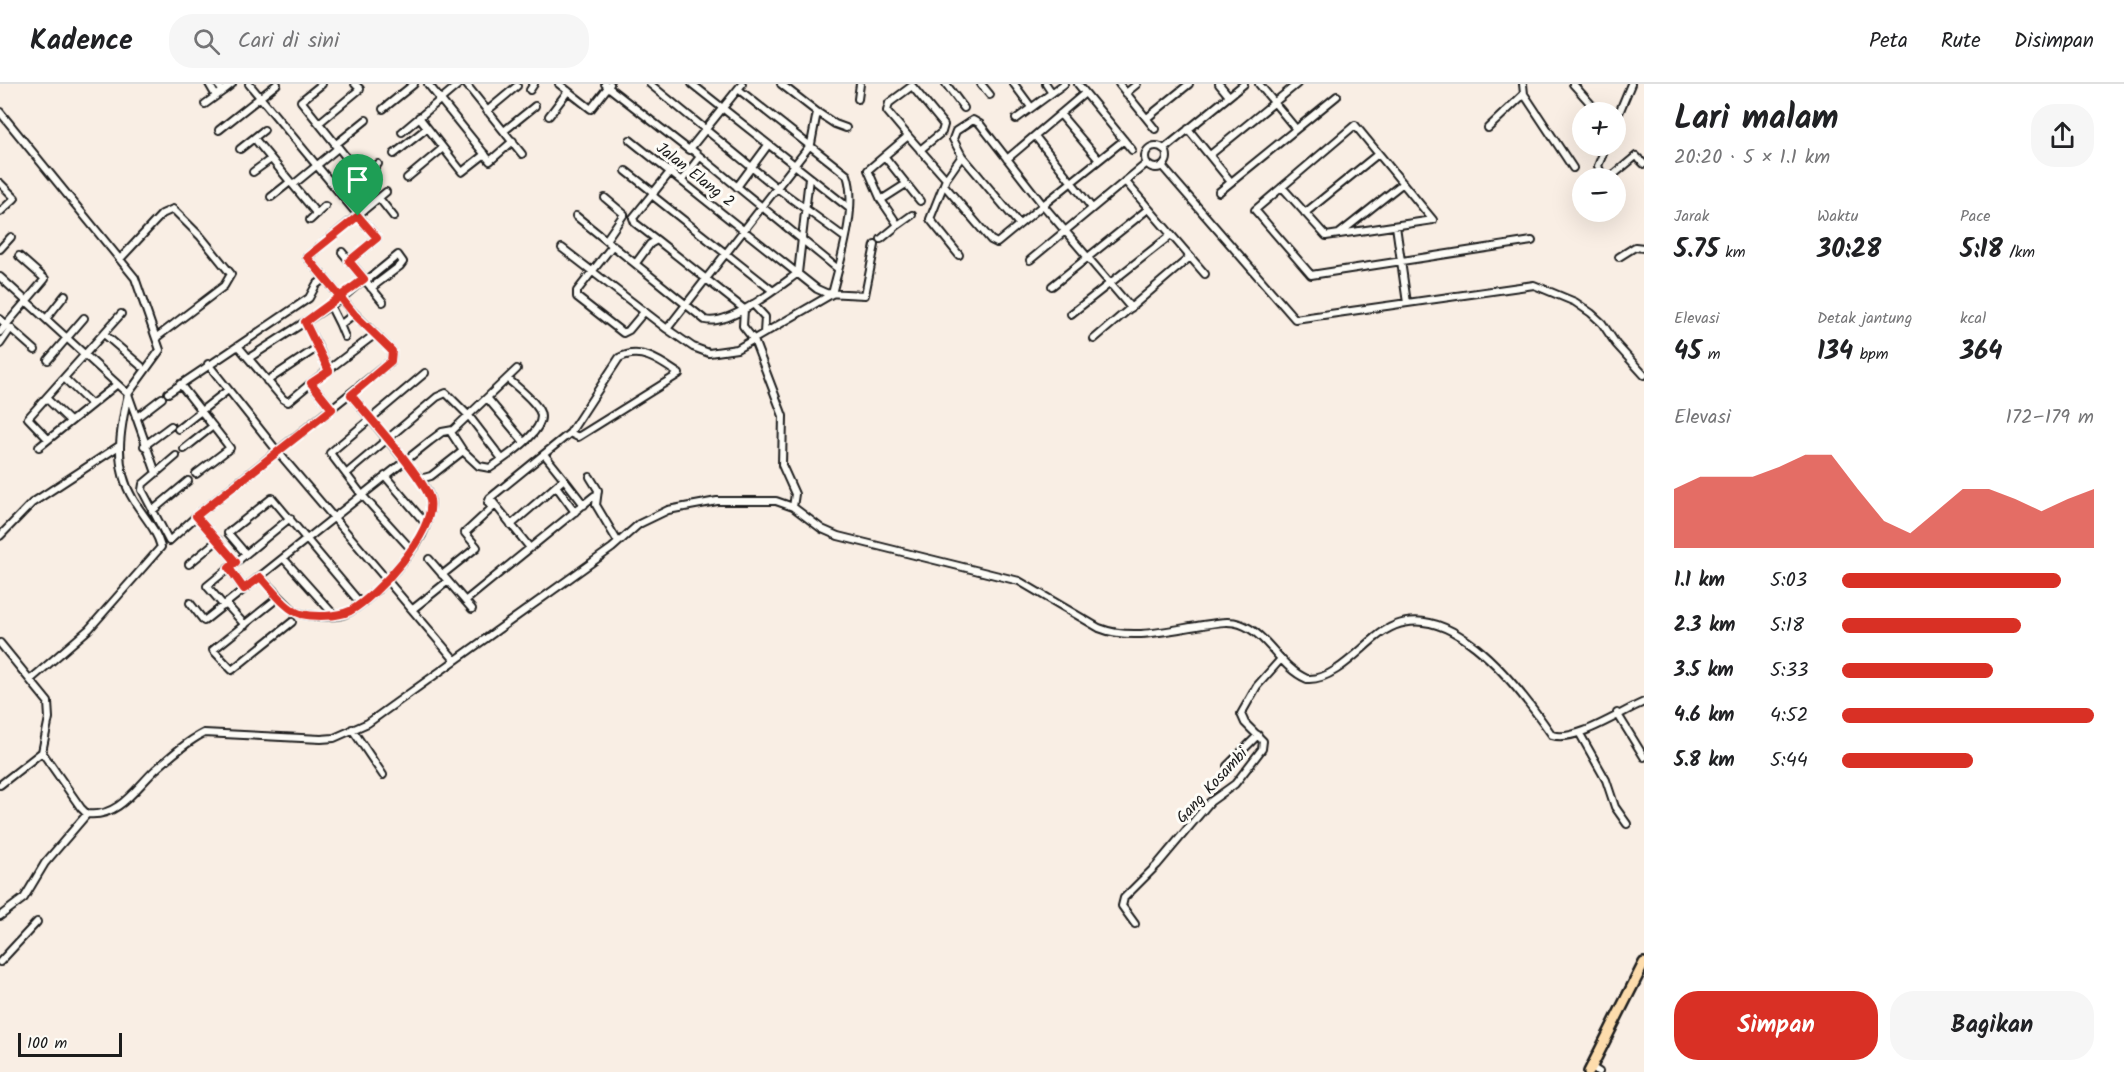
<!DOCTYPE html>
<html lang="id">
<meta charset="utf-8">
<style>
:root{--surface:#fff;--page:#f6f6f6;--text:#202124;--muted:#757577;--line:#e0e0e0;--accent:#d93025}
body{margin:0;font-family:Kalam,sans-serif;background:var(--page);color:var(--text);height:100vh;display:flex;flex-direction:column;font-size:22px;white-space:nowrap}
*{box-sizing:border-box;margin:0}
p{font-size:20px;color:var(--muted)}
.icon{flex:none;width:33px;height:33px;fill:none;stroke:currentColor;stroke-width:2;stroke-linecap:round;stroke-linejoin:round}
.map{position:relative;flex:1;overflow:hidden}
.panel{display:flex;flex-direction:column;background:var(--surface);width:480px}
.panel>*{flex:none}
.fabs{position:absolute;left:1572px;top:18px;display:grid;gap:12px}
.fabs a{display:grid;place-items:center;width:54px;height:54px;border-radius:50%;background:var(--surface);box-shadow:0 6px 24px #0002;font-size:30px}
.scale{position:absolute;left:18px;bottom:15px;width:104px;box-sizing:border-box;padding-left:6px;border:3px solid #1c1c1c;border-top:0;font-size:16px;line-height:21px;white-space:nowrap;color:#1c1c1c;-webkit-text-stroke:4px #fdfcf7;paint-order:stroke}
.pin{position:absolute;display:grid;place-items:center;width:51px;height:51px;color:#fff;margin:-62px -26px;border-radius:50% 50% 50% 0;rotate:-45deg;box-shadow:0 0 6px #0007}
.pin .icon{rotate:45deg}
.round{display:grid;place-items:center;flex:none;width:63px;height:63px;border-radius:24px;background:var(--page)}
.overview{display:flex;align-items:center;justify-content:space-between;height:102px;padding:0 30px}
h1{font-size:33px;font-weight:700;line-height:45px}
.figures{display:grid;grid-template-columns:repeat(3,1fr);gap:9px;height:102px;padding:6px 30px}
.figures div{display:grid;align-content:center}
.figures b{font-size:26px;font-weight:700}
.figures small{font-size:16px;font-weight:400}
.figures p{font-size:16px}
.chart{height:168px;padding:12px 30px}
.chart p{display:flex;justify-content:space-between}
.chart svg{width:100%;height:108px;margin-top:6px;fill:var(--accent);opacity:.7}
.cta{display:flex;gap:12px;margin-top:auto;padding:12px 30px}
.cta a{flex:1;height:69px;border-radius:24px;background:var(--accent);color:#fff;font-size:24px;font-weight:700;line-height:69px;text-align:center}
.cta a+a{background:var(--page);color:var(--text)}
ul{padding:0 30px;list-style:none;font-size:20px}
li{display:grid;grid-template-columns:96px 72px 1fr;align-items:center;height:45px}
li i{height:15px;border-radius:8px;background:var(--accent)}
header{display:flex;align-items:center;gap:36px;box-sizing:border-box;height:84px;padding:0 30px;background:var(--surface);border-bottom:2px solid var(--line)}
header strong{font-size:28px}
nav{display:flex;gap:33px;margin-inline-start:auto;font-size:21px}
.search{width:420px;height:54px;background:var(--page);display:flex;align-items:center;gap:15px;box-sizing:border-box;padding:0 21px;border-radius:24px;color:var(--muted);font-size:22px}
main{display:flex;flex:1;min-height:0}
.map>svg:first-child{display:block}
.lines{fill:none;stroke-linecap:round;stroke-linejoin:round}
.minor-casing{stroke:#1c1c1c;stroke-width:10}
.primary-casing{stroke:#1c1c1c;stroke-width:14}
.minor{stroke:#fdfcf7;stroke-width:6}
.primary{stroke:#fddcac;stroke-width:9}
.route-casing{stroke:#fff;stroke-width:12}
.route{stroke:#d93025;stroke-width:8}
.labels{text-anchor:middle;stroke-width:6;stroke-linejoin:round;paint-order:stroke}
.street-label{font-size:16px;fill:#1c1c1c;stroke:#fdfcf7}
</style>
<header>
<strong>Kadence</strong>
<div class="search"><svg class="icon" aria-label="search" viewBox="0 0 24 24"><circle cx="10" cy="10" r="6"/><path d="M15 15l6 6"/></svg>Cari di sini</div>
<nav><a>Peta</a><a>Rute</a><a>Disimpan</a></nav>
</header>
<main>
<div class="map">
<svg width="1644" height="988" viewBox="0 0 1644 988">
<rect width="100%" height="100%" fill="#f9eee4"/>
<filter id="ink" filterUnits="userSpaceOnUse"><feTurbulence type="fractalNoise" baseFrequency=".0167" numOctaves="2"/><feDisplacementMap in="SourceGraphic" scale="12" xChannelSelector="R" yChannelSelector="G"/><feConvolveMatrix kernelMatrix="1 2 1 2 8 2 1 2 1" color-interpolation-filters="sRGB"/></filter>
<g filter="url(#ink)">
<g class="lines">
<defs>
<path id="minor" d="M209,0l7,12
M217,0l6,7 9,-7
M249,0l128,154 -28,23
M322,0l-21,17 61,76 16,-13
M428,0l62,77 23,-20
M466,0l56,70
M559,0l32,25 17,-22 -3,-3
M610,0l-2,3 81,63 53,-66
M650,0l127,104 67,49
M692,0l157,124
M946,0l18,24
M981,0l9,11
M1014,0l17,23
M1046,0l6,9
M1078,0l54,66
M1119,0l36,45
M1219,0l10,12
M1259,0l37,45
M1523,0l1,10 49,74
M1573,0l25,28
M738,5l109,86c11,31 -7,87 -15,119
M530,6l4,-6
M1126,9l11,-9
M858,15l2,-15
M205,20l18,-13
M383,25l31,-25
M487,27l30,-25
M0,28l135,166 25,72 -32,44 28,79 -13,11 -1,6 27,51 32,-29 190,-151 1,-10 -40,-40 -45,-54 79,-65
M817,28l18,12 11,4
M1060,30l39,46
M549,32l19,-25
M419,33l43,55 23,-18
M1147,34l42,-34
M1016,35l48,-35
M1616,36l15,-36
M319,39l41,-34 -5,-5
M1488,44l36,-34
M1188,45l43,53
M219,46l58,-46
M504,47l31,-25
M402,48l57,-48
M908,52l-21,-25 2,-8 23,-17 32,39 -2,7 -22,18
M1035,52l57,72
M254,54l63,76
M630,56l187,149 9,4 39,2 10,-50
M335,61l31,-25
M1606,62l-8,20 4,9 10,1 24,-20 8,8
M1145 73a11 11 0 1 1 22 0a11 11 0 1 1-22 0Z
M240,65l24,-19
M691,65l147,120
M1164,65l80,-65
M394,70l33,-26
M1210,71l87,-71
M962,72l-9,-17 3,-8 17,-11 7,4 63,81 81,-65
M885,73l35,44
M1007,75l78,-66
M1162,82l133,153 239,-34 41,17 16,11 11,10 14,21 28,31
M626,87l28,22
M253,88l18,-13
M407,94l36,-30
M682,96l17,-22
M1125,97l80,93
M0,99l15,15 -15,14
M293,101l45,-37
M944,101l47,55 6,3 46,-38 88,103
M737,103l31,-42
M1282,103l44,49 107,-16
M1219,108l118,-96
M653,112l120,95
M271,113l19,-15
M379,114l15,19
M605,114l19,16 -18,26
M881,116l25,-16
M1305,129l73,-59
M912,131l-14,10 -17,-25 -13,-30 40,-34 38,43
M576,132l129,104c25,6 72,-32 93,-47l11,-95
M310,136l15,-14
M1433,136l-78,-95 -100,85 56,65 221,-34
M1396,142l11,77
M1340,149l63,-50
M881,155l17,-14
M657,156l-22,-17 -2,-5 38,-47
M613,161l-36,46v6l46,36 6,-3 15,-18
M562,164l105,81 26,18 16,6 28,-4 95,-55
M0,165l11,-12
M342,168l41,50
M959,171l-29,-36 16,-40 16,-23 57,68
M1619,173l16,-10 9,1
M121,174l41,-44 11,-5 28,28 30,37 -7,12 -67,51
M1030,176l117,-97
M636,179l14,-19 7,-4 87,69
M0,193l128,117c-8,36 -15,72 5,105 10,17 23,29 28,48l-72,82 -59,51
M366,197l32,-26 5,7 -3,4 -29,22
M1052,202l96,-77
M753,220l12,13 -1,16
M330,221l10,20 14,-11
M744,225l-1,17 11,14 29,76 -1,49 13,29 -2,13
M1071,230l100,-79
M0,235l35,31
M46,235l19,-24
M340,241l5,12
M667,245l144,-185 6,-32 -36,-28
M0,248l45,-53 -26,-23
M104,250l37,32
M1094,255l96,-82
M0,260l11,-16
M238,262l71,-48 7,-13 9,-7
M318,263l11,24
M249,274l93,-60 22,-19
M48,276l36,-42
M208,280l70,88 176,207
M64,294l27,26
M267,297l51,-34 -13,-25
M311,299l63,-48
M180,300l50,64 -34,26
M168,309l70,-47 45,53 5,3 23,-19 21,26
M351,311l69,84
M46,314l24,23
M488,315l36,43
M136,334l26,-20
M178,345l50,-39
M450,347l13,20
M48,355l-20,-21 93,-104
M144,362l27,-20
M39,363l77,-62
M184,365l29,-23
M156,389l20,-17
M346,390l91,-77 9,-4 23,23 33,43
M385,392l41,48
M590,393l8,13 -2,15 22,37
M564,395l20,26
M556,402l19,26
M490,414l40,50
M152,427l36,-30
M196,432l40,46
M511,441l53,-46 -20,-25
M0,452l32,-33 87,-57
M411,465l-49,-54 -32,-42 95,-80
M246,470l-18,-21 44,-35 89,106
M284,475l51,57
M429,475l43,50
M189,480l29,-24
M229,484l15,21
M442,491l35,-28 -12,-14 27,-25 -4,-5 2,-5 80,-65 49,-75c22,-12 42,4 60,16l-101,63 -8,-4
M260,493l35,35c11,4 29,5 41,4 26,-1 73,-60 86,-81 4,-8 8,-22 9,-31 0,-9 -7,-18 -11,-25l11,-3 32,-25 16,15 11,2c14,-10 61,-39 49,-58 -7,-12 -21,-22 -31,-31
M279,513l-66,53 19,20 60,-48
M465,517l129,-105
M190,519l14,18 226,-180 12,-9 11,-2 64,-61
M226,520l19,21
M224,522l-17,-20 83,-68
M413,525l35,-28
M0,559l48,59 1,16 -7,34 39,56 6,6c31,4 48,-25 68,-44 15,-13 31,-28 49,-37l117,6 13,-1 34,-15 244,-175 27,-24 29,-14 49,-9h59l17,6 29,22 16,7 181,45 80,47c32,13 71,2 104,-3 12,-2 26,-5 37,-1 29,10 39,43 67,55 25,2 51,-28 69,-42 65,-55 142,49 176,98 23,8 68,-23 92,-33
M1617,629l27,44
M352,645l31,46
M1580,650l26,46 9,27 12,17
M1227,682l31,-31
M0,701l42,-33
M0,832l24,-18 21,-35 42,-49
M1135,840l-13,-18 2,-8 33,-33 53,-63 25,-18 27,-35 1,-8 -18,-18 -4,-9 16,-28 24,-27
M0,878l37,-40
M1591,983l8,5"/>
<path id="primary" d="M1589,988l55,-109"/>
</defs>
<use href="#minor" class="minor-casing"/>
<use href="#primary" class="primary-casing"/>
<use href="#minor" class="minor"/>
<use href="#primary" class="primary"/>
</g>
</g>
<g class="lines" filter="url(#ink)">
<defs>
<path id="route" d="M358,132l19,22 -28,23 15,18 -59,43 24,49 -18,12 21,26 -136,107 40,46 -7,6 15,21 16,-12c11,11 26,33 41,37 13,3 36,3 49,-3 26,-14 86,-79 80,-111 -3,-19 -63,-85 -79,-105l40,-34 1,-10 -38,-37c-15,-19 -31,-38 -47,-57l51,-41"/>
</defs>
<use href="#route" class="route-casing"/>
<use href="#route" class="route"/>
</g>
<g class="labels">
<g class="street-label">
<text transform="translate(696 90) rotate(38)" y="6">Jalan Elang 2</text>
<text transform="translate(1211 701) rotate(-47)" y="6">Gang Kosambi</text>
</g>
</g>
</svg>
<div class="fabs">
<a>+</a>
<a>−</a>
</div>
<div class="scale">100 m</div>
<div class="pin" style="left:358px;top:132px;background:#1e9e55"><svg class="icon" aria-label="arrive" viewBox="0 0 24 24"><path d="M6 21V4h12l-3 4 3 4H6"/></svg></div>
</div>
<section class="panel">
<div class="overview"><div><h1>Lari malam</h1><p>20:20 · 5 × 1.1 km</p></div><a class="round"><svg class="icon" aria-label="share" viewBox="0 0 24 24"><path d="M12 15V3M7 8l5-5 5 5M5 13v7h14v-7"/></svg></a></div>
<div class="figures">
<div><p>Jarak</p><b>5.75<small> km</small></b></div>
<div><p>Waktu</p><b>30:28</b></div>
<div><p>Pace</p><b>5:18<small> /km</small></b></div>
</div>
<div class="figures">
<div><p>Elevasi</p><b>45<small> m</small></b></div>
<div><p>Detak jantung</p><b>134<small> bpm</small></b></div>
<div><p>kcal</p><b>364</b></div>
</div>
<div class="chart"><p><span>Elevasi</span>172–179 m</p>
<svg viewBox="0 0 160 44" preserveAspectRatio="none"><path d="M0 44V20L10 15L20 15L30 15L40 11L50 6L60 6L70 20L80 33L90 38L100 29L110 20L120 20L130 24L140 29L150 24L160 20V44z"/></svg>
</div>
<ul>
<li><b>1.1 km</b>5:03<i style="width:87%"></i></li>
<li><b>2.3 km</b>5:18<i style="width:71%"></i></li>
<li><b>3.5 km</b>5:33<i style="width:60%"></i></li>
<li><b>4.6 km</b>4:52<i style="width:100%"></i></li>
<li><b>5.8 km</b>5:44<i style="width:52%"></i></li>
</ul>
<div class="cta"><a>Simpan</a><a>Bagikan</a></div>
</section>
</main>
